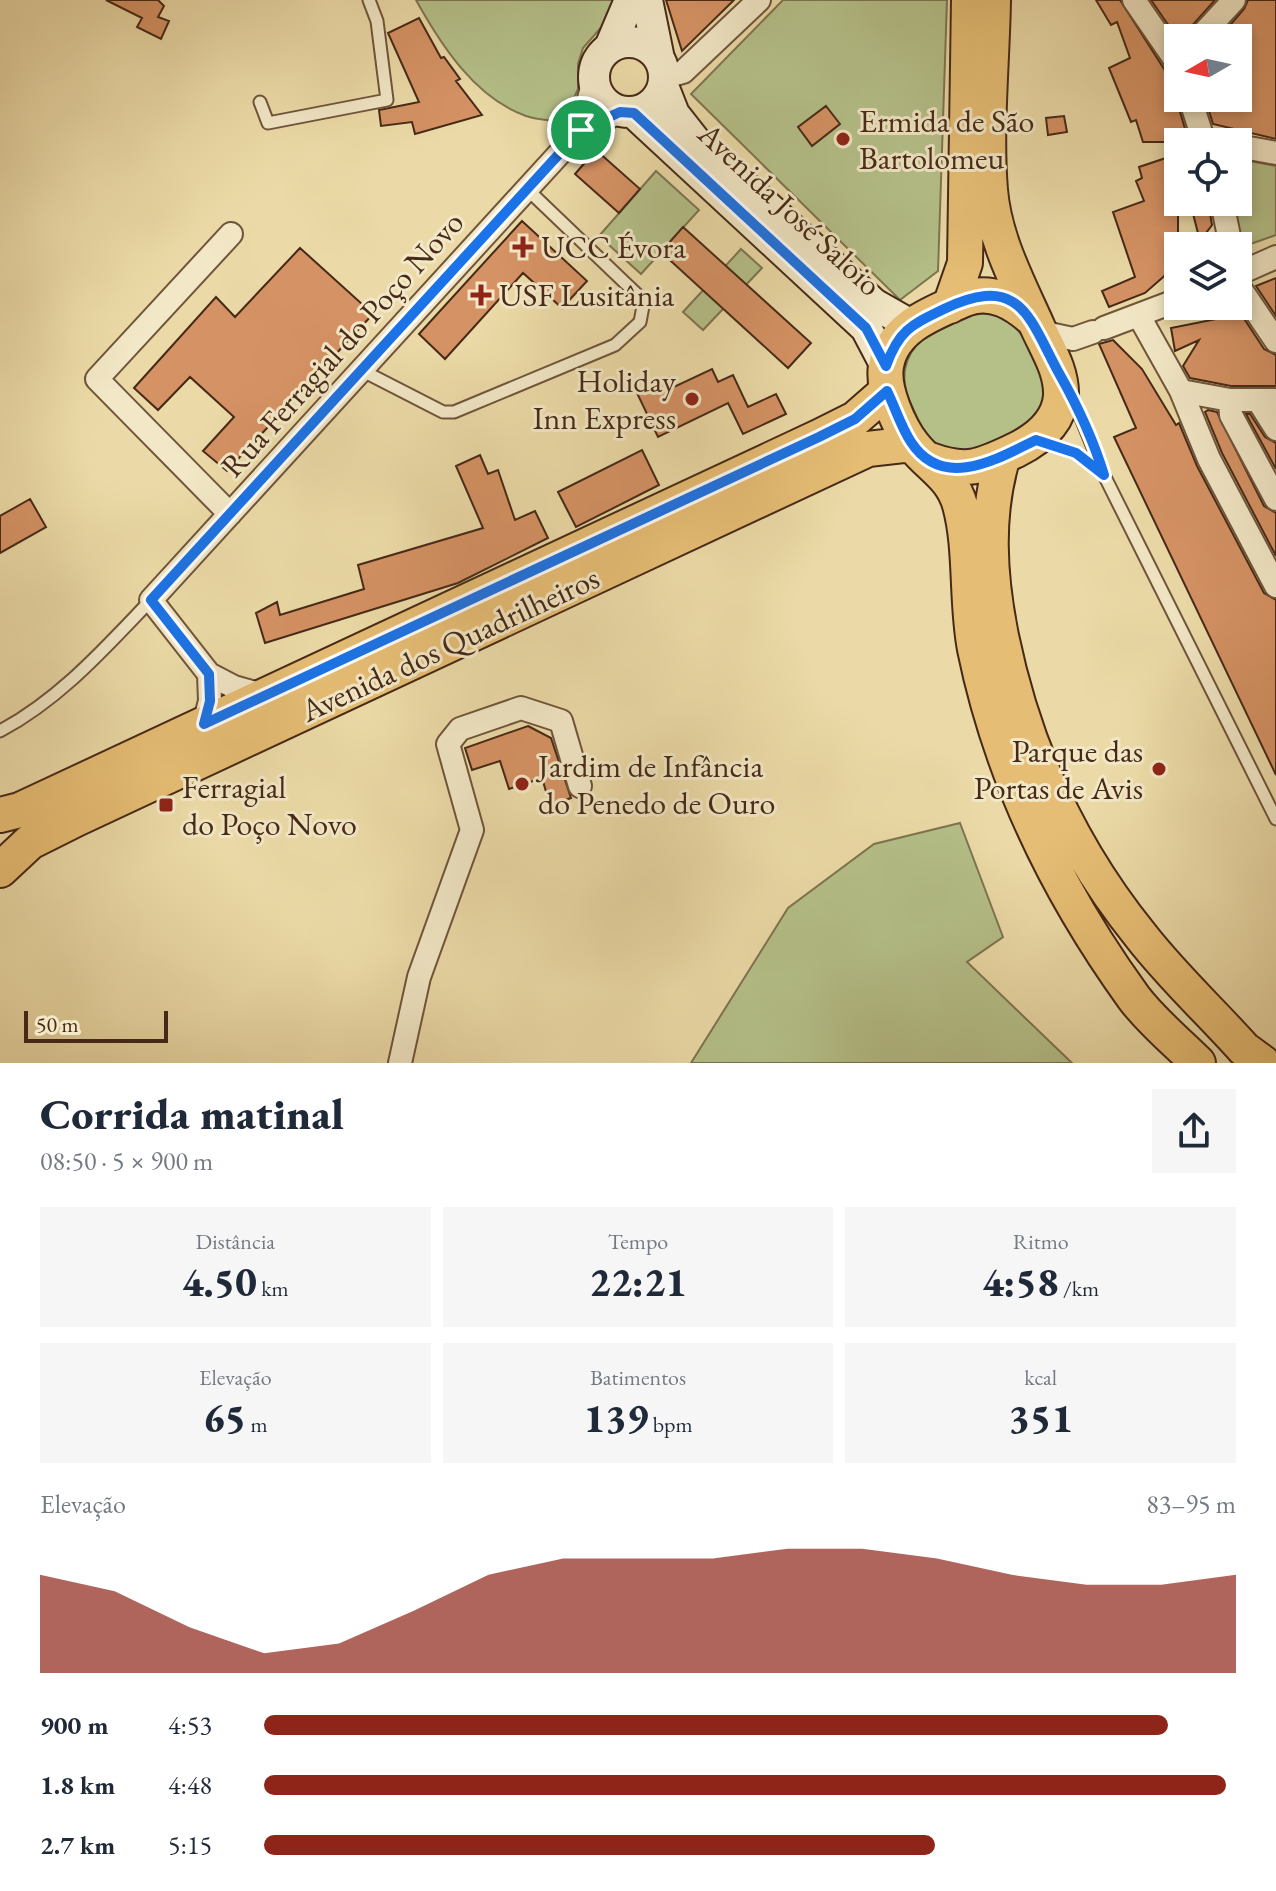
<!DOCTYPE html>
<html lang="pt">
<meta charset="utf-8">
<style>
:root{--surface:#fff;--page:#f6f6f7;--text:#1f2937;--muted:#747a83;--accent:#8f2418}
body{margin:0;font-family:"EB Garamond",serif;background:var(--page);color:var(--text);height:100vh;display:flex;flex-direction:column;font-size:30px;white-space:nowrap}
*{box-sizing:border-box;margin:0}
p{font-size:26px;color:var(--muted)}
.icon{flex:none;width:44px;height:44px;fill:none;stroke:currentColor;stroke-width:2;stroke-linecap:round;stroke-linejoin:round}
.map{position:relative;height:1063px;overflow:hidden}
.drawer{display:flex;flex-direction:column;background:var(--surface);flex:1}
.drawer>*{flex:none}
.needle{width:52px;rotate:261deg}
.buttons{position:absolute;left:1164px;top:24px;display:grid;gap:16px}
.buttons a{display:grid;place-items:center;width:88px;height:88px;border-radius:0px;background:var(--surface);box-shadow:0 4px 12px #0003;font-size:40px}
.scale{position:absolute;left:24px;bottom:20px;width:144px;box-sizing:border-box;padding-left:8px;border:4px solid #462917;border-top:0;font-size:22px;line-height:28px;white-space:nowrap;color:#462917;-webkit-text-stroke:6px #f2e7c6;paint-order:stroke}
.pin{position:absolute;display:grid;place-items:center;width:68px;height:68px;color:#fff;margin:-34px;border:4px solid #fff;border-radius:50%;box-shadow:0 2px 8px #0007}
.round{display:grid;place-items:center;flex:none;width:84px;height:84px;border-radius:0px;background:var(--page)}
.overview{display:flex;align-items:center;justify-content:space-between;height:136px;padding:0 40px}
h1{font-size:44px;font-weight:800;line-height:60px}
.figures{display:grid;grid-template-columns:repeat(3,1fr);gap:12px;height:136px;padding:8px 40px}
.figures div{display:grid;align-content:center;border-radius:0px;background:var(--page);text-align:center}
.figures b{font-size:40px;font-weight:800}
.figures small{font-size:22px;font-weight:400}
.figures p{font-size:22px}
.chart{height:224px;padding:16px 40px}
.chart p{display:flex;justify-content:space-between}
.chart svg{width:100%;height:144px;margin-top:8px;fill:var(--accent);opacity:.7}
ul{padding:0 40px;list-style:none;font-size:26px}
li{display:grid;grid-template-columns:128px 96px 1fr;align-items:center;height:60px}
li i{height:20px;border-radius:10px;background:var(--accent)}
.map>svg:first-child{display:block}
.green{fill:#b5c089;stroke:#7e7450;stroke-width:2}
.building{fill:#d59264;stroke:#462917;stroke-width:2}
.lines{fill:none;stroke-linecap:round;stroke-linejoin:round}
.lane-casing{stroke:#6f553b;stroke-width:15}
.street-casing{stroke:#6f553b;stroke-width:26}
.secondary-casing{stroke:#462917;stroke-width:34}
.primary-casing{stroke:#462917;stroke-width:38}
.lane{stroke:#f2e7c6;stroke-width:11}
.street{stroke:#f2e7c6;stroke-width:22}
.secondary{stroke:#f2e7c6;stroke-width:30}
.primary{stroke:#e6bd74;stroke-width:34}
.route-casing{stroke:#fff;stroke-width:16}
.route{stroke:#1a73e8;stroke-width:10}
.poi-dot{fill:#8f2418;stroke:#f2e7c6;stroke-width:3}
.labels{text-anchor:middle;stroke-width:6;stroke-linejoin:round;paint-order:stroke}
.poi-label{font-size:32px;fill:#462917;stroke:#f2e7c6;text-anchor:start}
.street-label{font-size:32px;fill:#462917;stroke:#f2e7c6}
</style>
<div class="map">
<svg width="1276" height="1063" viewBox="0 0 1276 1063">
<rect width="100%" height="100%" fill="#ebdaa7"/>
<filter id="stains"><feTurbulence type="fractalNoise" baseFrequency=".0025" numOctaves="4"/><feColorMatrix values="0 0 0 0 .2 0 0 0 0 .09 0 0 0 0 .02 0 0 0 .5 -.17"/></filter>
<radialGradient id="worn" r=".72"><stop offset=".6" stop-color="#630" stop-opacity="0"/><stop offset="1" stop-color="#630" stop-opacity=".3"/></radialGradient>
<path class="green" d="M416,0h197l-7,22 -23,26 -5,16v25l-15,33c-12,-2 -26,-2 -37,-6 -51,-18 -85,-71 -110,-116z
M783,0h164l-9,271 -38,29 -209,-206z
M1238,159l38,7v69l-34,12 -13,-45h9z
M656,171l43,39 -58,64 -42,-38z
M741,249l21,19 -59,62 -20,-18z
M990,313c22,8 32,18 42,40 6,13 13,25 12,40 -4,41 -74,74 -107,51 -14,-10 -19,-25 -26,-40 -26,-54 30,-89 79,-91z
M960,823l43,114 -36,25 105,101h-381l97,-155 86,-64z"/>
<path class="building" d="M106,0h52l6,6 -6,11 11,4 -8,18 -24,-12 5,-9z
M666,0h68l-52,51z
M1096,0h24l46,72 10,6 1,24 12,40h-46l-7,-22 -5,2 -22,-54 21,-10 -13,-36 -6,3z
M1151,0h64l-26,29 -4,9 -7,1z
M1248,0h28v139l-63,-15 -8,-26h33v-60h-19l25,-29z
M419,18l22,40 3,-1 16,22 -4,2 26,34 -67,19 -3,-12 -31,4 -2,-16 40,-8 -31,-69z
M826,106l14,18 -28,22 -14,-19z
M1064,116l3,16 -19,3 -2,-17z
M596,150l44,39 -21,24 -44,-39z
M1178,154v110l-33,29 -36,14 -7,-16 33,-14 -22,-65 31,-11 -8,-20 6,-3 -3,-11z
M1190,202h18l4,23 -12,16z
M522,221l65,60 -25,27 -39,-35 -78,86 -26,-25z
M683,227l128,116 -23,25 -127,-116z
M300,248l73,66 -146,157 -24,-20 31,-34 -44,-40 -32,33 -24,-22 82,-91 19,20z
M1276,278v38l-20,-30z
M1241,314l23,35 12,6v31h-45l-41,-8 -7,-12 16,-26 -24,11 -4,-23z
M1113,340l29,29 34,56 3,-2 18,43 67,127 12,7v175l-162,-338 22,-9 -37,-84z
M712,369l6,13 15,-7 15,32 28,-13 10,20 -43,20 -15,-31 -70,34 -21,-44 32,-16 5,10z
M1208,410l9,2 47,94 12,7v43l-54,-103 -17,-41z
M1246,414h4l15,23 11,6v26z
M642,450l17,35 -83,42 -18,-35z
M480,455l8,19 10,-4 17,50 20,-9 13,27 -90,45 -193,60 -9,-30 21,-11 3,13 84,-26 -6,-24 125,-37 -27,-62z
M30,499l16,28 -46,26v-37z
M528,726l23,12 20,60 -21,7 -8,-27 -33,11 -9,-28 -28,9 -7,-22z"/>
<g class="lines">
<defs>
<path id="lane" d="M260,102l8,21 119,-23 -10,-79 -8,-21
M361,370l82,42h11l161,-67 25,-23 4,-21 -117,-112
M1070,391l34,84 172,344
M1039,441l37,12 28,22
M0,731c60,-32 104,-82 151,-131"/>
<path id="street" d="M1134,0l44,64
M1199,38l35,-38
M665,77l18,-5 76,-72
M1190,98l14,44
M581,130l12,-47
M1238,146l38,7
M1222,202l9,44
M1238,274l38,-17
M1238,285l38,56
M1139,316l42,75 28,68 67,127
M1104,328l74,-28
M1040,332l33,7 20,-7
M1181,391l49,9h46
M1230,400l1,15 45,84
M1259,402l17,27
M230,514l-133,-135 134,-145
M266,696l-32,-9 -25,-13 -58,-74 430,-470 39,-18
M204,724l6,-23 -1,-27
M400,1063l19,-86 53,-147 -24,-86 12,-15 61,-21 40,13 19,65"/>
<path id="secondary" d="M647,0l12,59
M594 77a35 35 0 1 1 70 0a35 35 0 1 1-70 0Z
M610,47l20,-47
M663,86l11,28 22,28 178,162 37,21
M634,113l232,215 20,38"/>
<path id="primary" d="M950,306l15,-43 4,-263
M1035,321c-19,-17 -43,-33 -70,-22 -32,14 -73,28 -79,67 -4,23 13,61 27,79 17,22 39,31 47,60 12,43 6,98 15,144 26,127 83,244 159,349 18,24 43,44 64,65
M1003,456c-18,59 -14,120 -2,180 23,112 68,211 140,300 31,40 69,75 103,113l19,14
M930,460c38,14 52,6 86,-10 22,-11 43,-27 45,-54 1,-25 -13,-46 -23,-68 -20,-45 -44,-89 -48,-138 -5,-61 2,-129 3,-190
M0,815l20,-5 799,-373 36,-18 32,-28
M0,870l30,-28 48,-24 790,-369 44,-5"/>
</defs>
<use href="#lane" class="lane-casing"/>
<use href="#street" class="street-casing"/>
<use href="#secondary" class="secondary-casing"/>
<use href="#primary" class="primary-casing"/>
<use href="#lane" class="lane"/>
<use href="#street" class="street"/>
<use href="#secondary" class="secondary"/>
<use href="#primary" class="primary"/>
</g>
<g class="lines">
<defs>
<path id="route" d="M620,112l14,1 232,215 20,38c13,-36 25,-41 58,-57 78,-37 85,10 116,66 18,32 33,64 44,100l-28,-22 -40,-13c-39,19 -93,51 -125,2 -10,-15 -16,-35 -24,-51l-32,28 -36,18 -615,287 6,-23 -1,-27 -58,-74 430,-470z"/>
</defs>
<use href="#route" class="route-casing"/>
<use href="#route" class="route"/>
</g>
<g class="poi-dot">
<circle cx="843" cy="139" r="8"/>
<path d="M519 235h8v8h8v8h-8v8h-8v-8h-8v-8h8z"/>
<path d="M477 283h8v8h8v8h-8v8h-8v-8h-8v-8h8z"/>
<circle cx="692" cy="399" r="8"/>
<circle cx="1159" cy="769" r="8"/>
<circle cx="522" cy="784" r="8"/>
<rect x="158" y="797" width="16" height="16" rx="4"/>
</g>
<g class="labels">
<g class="poi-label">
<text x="859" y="132">Ermida de São<tspan x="859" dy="37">Bartolomeu</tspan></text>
<text x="541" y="258">UCC Évora</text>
<text x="499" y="306">USF Lusitânia</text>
<text x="676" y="392" text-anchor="end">Holiday<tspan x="676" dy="37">Inn Express</tspan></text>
<text x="1143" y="762" text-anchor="end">Parque das<tspan x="1143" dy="37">Portas de Avis</tspan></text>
<text x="538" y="777">Jardim de Infância<tspan x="538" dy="37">do Penedo de Ouro</tspan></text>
<text x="182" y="798">Ferragial<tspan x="182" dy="37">do Poço Novo</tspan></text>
</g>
<g class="street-label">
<text transform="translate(790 209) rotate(43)" y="11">Avenida José Saloio</text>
<text transform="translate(342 344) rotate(-48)" y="11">Rua Ferragial do Poço Novo</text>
<text transform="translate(450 644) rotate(-25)" y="11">Avenida dos Quadrilheiros</text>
</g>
</g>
<rect width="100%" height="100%" filter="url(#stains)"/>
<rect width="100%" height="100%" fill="url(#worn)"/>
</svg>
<div class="buttons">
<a><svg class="needle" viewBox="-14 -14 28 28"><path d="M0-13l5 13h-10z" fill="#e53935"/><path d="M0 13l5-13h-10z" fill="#747a83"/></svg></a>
<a><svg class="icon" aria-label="locate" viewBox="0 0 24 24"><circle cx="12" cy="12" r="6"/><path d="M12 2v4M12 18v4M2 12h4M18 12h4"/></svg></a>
<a><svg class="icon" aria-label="layers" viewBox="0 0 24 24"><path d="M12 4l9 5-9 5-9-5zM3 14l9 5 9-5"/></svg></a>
</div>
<div class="scale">50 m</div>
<div class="pin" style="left:581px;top:130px;background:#1e9e55"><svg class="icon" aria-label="arrive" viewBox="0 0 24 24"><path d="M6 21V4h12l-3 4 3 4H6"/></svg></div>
</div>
<section class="drawer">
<div class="overview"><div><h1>Corrida matinal</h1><p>08:50 · 5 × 900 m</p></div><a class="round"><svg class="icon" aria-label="share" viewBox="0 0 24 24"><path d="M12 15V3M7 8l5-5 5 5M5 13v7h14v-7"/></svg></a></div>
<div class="figures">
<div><p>Distância</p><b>4.50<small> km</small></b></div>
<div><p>Tempo</p><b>22:21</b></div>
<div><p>Ritmo</p><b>4:58<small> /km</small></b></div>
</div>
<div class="figures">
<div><p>Elevação</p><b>65<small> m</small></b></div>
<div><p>Batimentos</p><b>139<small> bpm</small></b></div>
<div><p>kcal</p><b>351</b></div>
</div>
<div class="chart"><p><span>Elevação</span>83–95 m</p>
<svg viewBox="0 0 160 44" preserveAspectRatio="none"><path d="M0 44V14L10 19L20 30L30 38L40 35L50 25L60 14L70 9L80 9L90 9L100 6L110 6L120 9L130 14L140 17L150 17L160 14V44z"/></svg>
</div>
<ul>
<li><b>900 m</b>4:53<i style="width:93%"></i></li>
<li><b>1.8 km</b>4:48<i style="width:99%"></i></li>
<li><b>2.7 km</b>5:15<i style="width:69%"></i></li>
</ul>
</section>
